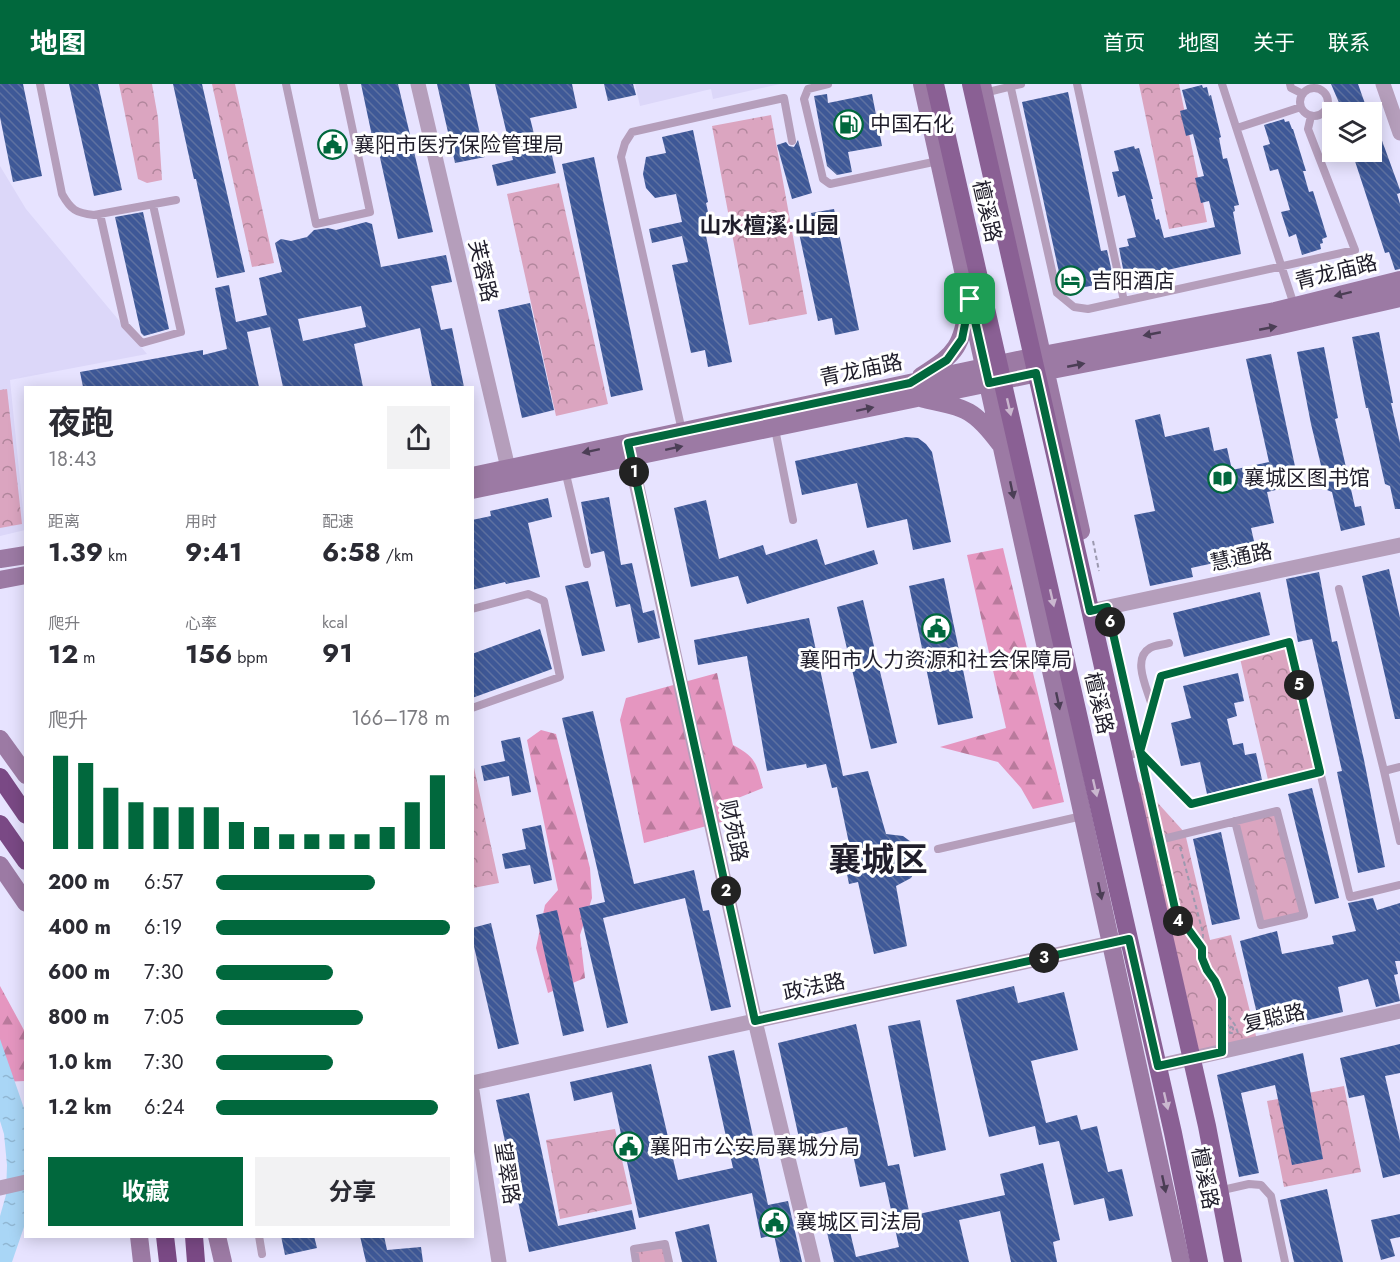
<!DOCTYPE html>
<html lang="zh">
<meta charset="utf-8">
<style>
:root{--surface:#fff;--page:#f2f2f3;--text:#2b2b33;--muted:#7c7c81;--accent:#01683d}
body{margin:0;font-family:Jost,"Noto Sans SC",sans-serif;background:var(--page);color:var(--text);height:100vh;display:flex;flex-direction:column;font-size:22px;white-space:nowrap}
*{box-sizing:border-box;margin:0}
p{font-size:20px;color:var(--muted)}
.icon{flex:none;width:33px;height:33px;fill:none;stroke:currentColor;stroke-width:2;stroke-linecap:round;stroke-linejoin:round}
.map{position:relative;flex:1;overflow:hidden}
.side{position:absolute;left:24px;top:302px;width:450px;height:852px;display:flex;flex-direction:column;background:var(--surface);border-radius:0px;box-shadow:0 3px 15px #0003}
.side>*{flex:none}
.controls{position:absolute;left:1322px;top:18px;display:grid;gap:12px}
.controls a{display:grid;place-items:center;width:60px;height:60px;border-radius:0px;background:var(--surface);box-shadow:0 3px 15px #0003;font-size:30px}
.pin{position:absolute;display:grid;place-items:center;width:51px;height:51px;color:#fff;margin:-26px;border-radius:12px;box-shadow:0 3px 9px #0006}
.km{position:absolute;width:30px;height:30px;margin:-15px;border-radius:50%;background:#222;color:#fff;font-size:16px;line-height:30px;text-align:center}
.round{display:grid;place-items:center;flex:none;width:63px;height:63px;border-radius:0px;background:var(--page)}
.headline{display:flex;align-items:center;justify-content:space-between;height:102px;padding:0 24px}
h1{font-size:33px;font-weight:700;line-height:45px}
.figures{display:grid;grid-template-columns:repeat(3,1fr);gap:9px;height:102px;padding:6px 24px}
.figures div{display:grid;align-content:center}
.figures b{font-size:26px;font-weight:700}
.figures small{font-size:16px;font-weight:400}
.figures p{font-size:16px}
.chart{height:168px;padding:12px 24px}
.chart p{display:flex;justify-content:space-between}
.chart svg{width:100%;height:108px;margin-top:6px;stroke:var(--accent);stroke-width:6}
.button{display:flex;gap:12px;margin-top:auto;padding:12px 24px}
.button a{flex:1;height:69px;border-radius:0px;background:var(--accent);color:#fff;font-size:24px;font-weight:700;line-height:69px;text-align:center}
.button a+a{background:var(--page);color:var(--text)}
ul{padding:0 24px;list-style:none;font-size:20px}
li{display:grid;grid-template-columns:96px 72px 1fr;align-items:center;height:45px}
li i{height:15px;border-radius:8px;background:var(--accent)}
header{display:flex;align-items:center;gap:36px;box-sizing:border-box;height:84px;padding:0 30px;background:var(--accent);color:#fff}
header strong{font-size:28px}
nav{display:flex;gap:33px;margin-inline-start:auto;font-size:21px}
.map>svg:first-child{display:block}
.built{fill:#dcd7f9}
.forest{fill:url(#forest-firs)}
.park{fill:url(#park-crowns)}
.water{fill:url(#water-ripples)}
.building{fill:url(#building-back-hatch);fill-rule:evenodd}
.lines{fill:none;stroke-linecap:round;stroke-linejoin:round}
.path{stroke:#9c99af;stroke-width:2;stroke-dasharray:4.5 3;stroke-linecap:butt}
.lane{stroke:#b59ebb;stroke-width:8}
.street{stroke:#b59ebb;stroke-width:15}
.secondary{stroke:#9c7aa4;stroke-width:18}
.primary{stroke:#8a6094;stroke-width:18}
.highway{stroke:#7a4985;stroke-width:18}
.oneway{fill:#4b3e55}
.oneway2{fill:#cab7cf}
.route-casing{stroke:#fff;stroke-width:12}
.route{stroke:#01683d;stroke-width:8}
.labels{text-anchor:middle;stroke-width:6;stroke-linejoin:round;paint-order:stroke}
.poi-label{font-size:21px;fill:#201e2b;stroke:#fff;text-anchor:start}
.street-label{font-size:21px;fill:#201e2b;stroke:#fff}
.neighbourhood-label{font-size:22px;font-weight:bold;fill:#201e2b;stroke:#fff}
.town-label{font-size:33px;font-weight:bold;fill:#201e2b;stroke:#fff}
</style>
<header>
<strong>地图</strong>
<nav><a>首页</a><a>地图</a><a>关于</a><a>联系</a></nav>
</header>
<div class="map">
<svg width="1400" height="1178" viewBox="0 0 1400 1178">
<defs>
<pattern id="forest-firs" width="22" height="20" patternUnits="userSpaceOnUse" patternTransform="scale(1.5)"><rect width="22" height="20" fill="#e596c0"/><path d="M5 1l3.5 6h-7zM16 11l3.5 6h-7z" fill="#b97a9c"/></pattern>
<pattern id="park-crowns" width="20" height="18" patternUnits="userSpaceOnUse" patternTransform="scale(1.5)"><rect width="20" height="18" fill="#dba5c0"/><path d="M2 6a3 3 0 1 1 6 0M12 15a3 3 0 1 1 6 0" fill="none" stroke="#b1869c"/></pattern>
<pattern id="water-ripples" width="26" height="14" patternUnits="userSpaceOnUse" patternTransform="scale(1.5)"><rect width="26" height="14" fill="#a9d6f6"/><path d="M2 4q2-2 4 0t4 0M15 11q2-2 4 0t4 0" fill="none" stroke="#91b7d3"/></pattern>
<pattern id="building-back-hatch" width="6" height="6" patternUnits="userSpaceOnUse" patternTransform="scale(1.5)"><rect width="6" height="6" fill="#3e5897"/><path d="M-1 5l2 2M0 0l6 6M5-1l2 2" fill="none" stroke="#5e71a1"/></pattern>
</defs>
<rect width="100%" height="100%" fill="#e7e3ff"/>
<path class="built" d="M635,0h145l-67,15 -2,-10 -71,17z
M0,82l26,43 121,145 -137,26 15,150 -25,6z"/>
<path class="forest" d="M1003,464l61,254 -31,7 -12,-21 -23,-26 -58,-15 66,-19 -39,-173z
M717,589l16,72c24,13 23,18 30,43l-35,14 -3,19 -81,22 -24,-123 6,-22z
M541,646l15,4 34,134 2,30 -12,37 5,43 -37,15 -12,-45 9,-43 13,-15 -31,-150z
M0,902l25,46v49l-25,1z"/>
<path class="park" d="M119,0h33l6,34 4,62 -15,3 -9,-4z
M212,0h23l39,179 -22,4z
M1139,0h40l28,138 -38,7z
M771,31l36,199 -58,11 -37,-199z
M559,99l49,221 -52,12 -49,-222z
M7,305l15,135 -22,4v-138z
M1289,558l31,130 -51,12 -30,-130z
M473,679l26,120 -26,5h-1z
M1137,696l48,53 25,107 21,-5 27,109 -58,13z
M1277,727l27,104 -43,10 -26,-104z
M1344,1002l17,86 -77,15 -17,-86z
M615,1045l17,75 -72,15 -14,-79z
M665,1160l4,18h-33l-2,-13z"/>
<path class="water" d="M0,955l26,75 -1,110 -13,38h-12v-46l6,-21 1,-30 -3,-31 -4,-13z"/>
<path class="building" d="M0,0h23l19,92 -29,6 -13,-65z
M69,0h29l24,106 -28,6z
M173,0h29l43,188 -28,6 -21,-99h-2z
M361,0h37l35,148 -35,7 -23,-104 -3,1z
M437,0h32l16,73 -30,6z
M495,0h77l5,24 -47,10 9,36 12,-3 5,22 -59,13 -5,-21 21,-5z
M604,0h29l3,11 -28,6z
M1331,0h27l10,28h-25z
M1202,1l1,3 4,-1 2,9 2,-1 10,42 -2,1 4,21 4,-1 12,47 -5,1 1,5 -2,1 8,42 -74,16 1,2 -4,1 1,4 -19,5 -2,-7 -19,4 -6,-31 10,-2 -2,-7 9,-2 -11,-42 -7,2 -6,-25 7,-1 -5,-20 20,-5 1,3 4,-1 14,51h-2l5,21 3,-1 5,19 51,-11 -6,-26 -8,2 -6,-25 9,-2 -11,-42 -7,2 -6,-25 7,-2 -5,-19z
M1068,8l33,159 6,-1 7,31 -43,9 -11,-13 -38,-175z
M827,10l1,9 44,-9 10,52 -34,6 4,20 -15,3 -10,-9 -13,-70z
M1373,32l27,74v3l-3,1 3,10v65l-5,1 -6,-18 -4,1 -33,-101h19v-35z
M1284,35l1,3 4,-1 3,8h1l13,42h-3l6,21 4,-1 14,46 -5,2 1,4 -3,1 1,5 -19,6 -6,-21 -7,3 -8,-25 9,-2 -12,-41 -8,2 -7,-25 7,-2 -6,-19z
M693,46l15,72 -2,1 6,27 -7,1 27,131 -24,5 -3,-17 -14,3 -19,-88 16,-3 -6,-26 -30,7 -3,-14 33,-7 -6,-28 -21,4 -9,-10 -3,-14 3,-17 20,-4 -4,-16z
M798,56l14,53 -20,6 -15,-54 9,-3 3,4 5,1z
M594,73l49,233 -32,7 -49,-233z
M834,125l25,121 -24,5 -3,-17 -14,3 -19,-88 16,-4 -4,-16z
M143,128l26,117 -25,7 -3,-3 -26,-116z
M366,138l6,2 9,43 65,-12 6,27 -21,4 10,44 11,-2 12,59h-32l-12,-59 -66,16 9,43h-80l-13,-60 -23,5 12,55h-176l-3,-15 123,-22v5l24,-6 -12,-61 14,-3 7,37 31,-7 -8,-37 23,-6 -7,-29 6,-4 10,2 16,-4 7,-7 14,-2 8,2zM361,222l5,21 -63,14 -5,-22z
M530,219l24,107 -32,8 -24,-108z
M1379,248l14,71h-2l9,40v66h-5l-5,-23 -5,-2 -17,-76h-2l-14,-71z
M1324,263l14,71 -3,1 20,88 6,-1 4,19 -24,6 -9,-39 -5,-2 -16,-66 -14,-72z
M1271,270l28,131 -32,7 7,31 -23,5 8,35 -34,8 -2,-10 -32,7 2,9 -43,9 -16,-71 21,-4 -20,-91 25,-6 5,23 44,-10 5,24 13,-3 5,22 37,-8 -23,-103z
M906,353l12,1 8,6 6,8 19,90 -38,8 -6,-31 -40,9 -10,-45 -55,12 -7,-34z
M609,413l12,68 11,-2 11,50 11,-3 6,28 -22,5 -8,-39 -14,3 -12,-56 -13,3 -10,-52z
M548,414l4,19 -24,6 12,54 -34,7 -1,-2 -33,8v-70l19,-4 -1,-5z
M706,416l13,59 44,-14 3,10 51,-16 8,26 49,-15 4,14 -131,40 -9,-28 -47,11 -17,-79z
M1389,485l11,49v101h-5l-33,-143z
M1319,488l13,70 5,-1 27,119 21,107 -27,6 -21,-101 5,-1 -30,-132 -14,3 -12,-63z
M944,494l29,140 -35,7 -29,-139z
M588,497l17,70 -23,5 -17,-70z
M1260,508l10,43 -86,22 -11,-44z
M863,516l34,143 -26,6 -34,-142z
M809,534l34,158 25,-5 18,63 17,2 11,8 5,9 -1,13 -7,12 -15,8 11,60 -33,8 -16,-72 -9,2 -7,-34 8,-2 -13,-61 -5,1 -6,-24 -19,4 -1,-4 -39,7 -20,-115 -49,9 -4,-25z
M540,545l12,40 -80,29v-44z
M1238,589l6,28 -10,2 3,13 -10,3 6,26 10,-2 2,12 11,-2 6,27 -55,14 -7,-32 -19,4 -10,-43 20,-5 -8,-32z
M593,627l41,173 60,-14 9,41 6,-1 22,97 -20,4 -26,-113 -82,20 25,105 -21,5 -28,-120 26,-6 -43,-184z
M520,653l11,55 -19,4 -3,-20 -25,5 -3,-15 24,-5 -4,-20z
M1312,704l27,110 -24,6 -27,-110z
M541,741l11,55 -18,4 -4,-19 -25,4 -3,-15 24,-5 -4,-20z
M1221,748l19,87 -28,6 -19,-86z
M1373,814l4,12 23,-7v58h-5l3,13 -4,1 6,26 -24,6 -8,-28 -30,8 5,25 -82,19 -21,-90 37,-10 5,23 52,-10 -2,-8 24,-5 -8,-28z
M557,826l27,121 -21,5 -27,-121z
M491,839l28,121 -21,5 -26,-111v-10z
M1014,902l4,17 46,-11 14,58 -47,11 15,62 31,-8 4,15 16,-4 11,46 14,-3 11,47 -24,5 -5,-23 -30,7 -15,-64 -20,4 -4,-19 -46,11 -33,-137z
M920,936l26,130 -32,7 -26,-131z
M856,940l32,142 11,-2 11,52 95,-21 -5,-21 43,-11 17,77 -7,2 4,20h-46l-11,-51 -41,9 10,42h-135l-9,-38 22,-5 9,38 43,-10 -14,-65 -25,5 -13,-60 -48,11 -21,-95z
M1400,960v29l-15,3 15,65v33l-17,4 -19,-83 -15,3 -9,-40z
M734,966l34,155 20,-4 14,61h-22l-6,-27 -13,3 -9,-45 -113,25 -27,-126 -38,9 -4,-19 81,-18 27,116 55,-12 -25,-112z
M1303,969l20,106 -31,6 -17,-80 -34,8 18,80 -20,4 -22,-102z
M529,1009l29,133 74,-16 4,19 -107,23 -33,-152z
M1327,1105l16,73h-49l-14,-62z
M1400,1130v23l-10,2 5,17 -14,4 -10,-40z
M709,1140l8,38h-35l-7,-30z
M281,1152h33l3,12 -32,7z
M360,1152h24l3,14 34,-3 2,15h-57z"/>
<g class="lines">
<path class="path" d="M1093,457l6,30
M1180,763l23,86 -1,25 5,12 8,11 7,17v39
M1178,838h5l17,24
M1224,926l11,15 3,8
M1227,952v-10l2,-1 4,3v5h-3l-1,-3 2,-4"/>
<path class="lane" d="M40,0l22,110c9,16 14,19 32,21l82,-15
M286,0l30,140 54,-12 -27,-128
M828,0l-20,5 -4,10 19,80 7,5 108,-23
M1010,0l47,209 17,14 14,2 267,-59 -47,-121 3,-13
M1077,0l47,217
M1222,0l72,221
M1290,0l1,4 12,6
M1300 18a14 14 0 1 1 28 0a14 14 0 1 1-28 0Z
M984,9l37,-9
M1237,44l64,-21
M100,130l25,111 17,18 39,-11 -28,-127
M775,345l18,91
M682,347l-61,-274 4,-14 7,-11 152,-34 8,43
M565,386l22,94
M1339,505l45,182
M472,525l56,-15 16,7 16,76 -88,31
M1152,622c-4,-16 -21,-47 -2,-58 5,-3 13,-3 19,-5
M1140,668l51,52 129,-32
M1124,673l16,-5 21,-76 128,-34 61,255 50,-12
M1400,683l-16,4 16,70
M1151,758l126,-31 27,104 -43,10 -26,-104
M938,765l144,-33
M1227,1105l22,-5 12,1 10,11 14,66
M259,1152l3,18
M636,1178l-2,-13 31,-5 4,18"/>
<path class="street" d="M418,0l90,384
M1383,0l17,49
M628,362l127,575 58,241
M1090,527l310,-66
M1158,982l242,-55
M472,999l657,-144
M472,1007l27,171
M0,1104l26,-6"/>
<path class="secondary" d="M922,0l259,1178
M982,0l99,447
M921,292c38,-24 39,-29 48,-72
M924,315c42,9 50,10 76,45
M472,392l560,-119 243,-46 125,-31
M472,406l585,-121 220,-43 123,-28
M0,475l26,-4
M0,496l26,-5
M0,655l26,36
M0,781l26,38
M139,1152l3,26
M217,1152l6,26"/>
<path class="primary" d="M935,0l238,1049 26,129
M971,0l236,1042 26,136"/>
<path class="highway" d="M0,693l26,38
M0,740l26,37
M165,1152l3,26
M194,1152l2,26"/>
</g>
<defs><path id="oneway-solid" d="M-6-.8H1V-3.2L6.5 0L1 3.2V.8H-6Z" transform="scale(1.5)"/></defs>
<g class="oneway">
<use href="#oneway-solid" transform="translate(1343 210) rotate(166)"/>
<use href="#oneway-solid" transform="translate(1268 244) rotate(-11)"/>
<use href="#oneway-solid" transform="translate(1152 250) rotate(169)"/>
<use href="#oneway-solid" transform="translate(1076 281) rotate(-11)"/>
<use href="#oneway-solid" transform="translate(865 325) rotate(-12)"/>
<use href="#oneway-solid" transform="translate(674 364) rotate(-12)"/>
<use href="#oneway-solid" transform="translate(591 367) rotate(168)"/>
<use href="#oneway-solid" transform="translate(1012 406) rotate(78)"/>
<use href="#oneway-solid" transform="translate(1058 617) rotate(78)"/>
<use href="#oneway-solid" transform="translate(1100 807) rotate(78)"/>
<use href="#oneway-solid" transform="translate(1164 1100) rotate(78)"/>
</g>
<g class="oneway2">
<use href="#oneway-solid" transform="translate(1009 323) rotate(77)"/>
<use href="#oneway-solid" transform="translate(1052 514) rotate(77)"/>
<use href="#oneway-solid" transform="translate(1095 704) rotate(77)"/>
<use href="#oneway-solid" transform="translate(1166 1017) rotate(77)"/>
</g>
<g class="lines">
<defs>
<path id="route" d="M970,215l-8,40 -15,21 -37,23 -282,60 127,578 374,-82 29,127 64,-14v-54l-7,-17 -8,-11 -5,-12v-10l-19,-26h-5l-38,-170 21,-76 128,-34 31,130 -129,32 -51,-52 -33,-145 -17,4 -54,-238 -47,10 -19,-84"/>
</defs>
<use href="#route" class="route-casing"/>
<use href="#route" class="route"/>
</g>
<defs>
<symbol id="fuel-ring" viewBox="-11 -11 22 22"><circle r="9.5" fill="#fff" stroke="#01683d" stroke-width="1.5"/><path d="M-5.5-6h7V0h2V4h1.3V-2.5L3-4.5l.8-.8L6-3V5H2.5V1h-1V6h-7ZM-4.2-4.7v3.2H.2V-4.7Z" fill="#01683d"/></symbol>
<symbol id="civic-ring" viewBox="-11 -11 22 22"><circle r="9.5" fill="#fff" stroke="#01683d" stroke-width="1.5"/><path d="M-.6-6.5H3V-4.5H.6V-3L4-1V1h2V6H-6V1h2V-1L-.6-3ZM-1.2 2.5V6h2.4V2.5Z" fill="#01683d"/></symbol>
<symbol id="hotel-ring" viewBox="-11 -11 22 22"><circle r="9.5" fill="#fff" stroke="#01683d" stroke-width="1.5"/><path d="M-6-4.5h1.5V1H6V5H4.5V3h-9V5H-6ZM-4 0a1.8 1.8 0 1 1 3.6 0ZM.5 0V-2.5h3Q6-2.5 6 0Z" fill="#01683d"/></symbol>
<symbol id="library-ring" viewBox="-11 -11 22 22"><circle r="9.5" fill="#fff" stroke="#01683d" stroke-width="1.5"/><path d="M-6-4Q-3-5.5-.7-3.5V5Q-3 3-6 4ZM6-4Q3-5.5 .7-3.5V5Q3 3 6 4Z" fill="#01683d"/></symbol>
</defs>
<g fill-rule="evenodd">
<use href="#fuel-ring" x="832" y="24" width="33" height="33"/>
<use href="#civic-ring" x="316" y="44" width="33" height="33"/>
<use href="#hotel-ring" x="1054" y="180" width="33" height="33"/>
<use href="#library-ring" x="1206" y="378" width="33" height="33"/>
<use href="#civic-ring" x="920" y="528" width="33" height="33"/>
<use href="#civic-ring" x="612" y="1046" width="33" height="33"/>
<use href="#civic-ring" x="758" y="1122" width="33" height="33"/>
</g>
<g class="labels">
<g class="poi-label">
<text x="870" y="47">中国石化</text>
<text x="354" y="68">襄阳市医疗保险管理局</text>
<text x="1091" y="204">吉阳酒店</text>
<text x="1244" y="401">襄城区图书馆</text>
<text x="936" y="583" text-anchor="middle">襄阳市人力资源和社会保障局</text>
<text x="650" y="1070">襄阳市公安局襄城分局</text>
<text x="796" y="1145">襄城区司法局</text>
</g>
<g class="street-label">
<text transform="translate(987 127) rotate(77)" y="7">檀溪路</text>
<text transform="translate(483 187) rotate(77)" y="7">芙蓉路</text>
<text transform="translate(1336 188) rotate(-14)" y="7">青龙庙路</text>
<text transform="translate(861 286) rotate(-12)" y="7">青龙庙路</text>
<text transform="translate(1241 473) rotate(-12)" y="7">慧通路</text>
<text transform="translate(1099 619) rotate(77)" y="7">檀溪路</text>
<text transform="translate(734 747) rotate(78)" y="7">财苑路</text>
<text transform="translate(814 903) rotate(-12)" y="7">政法路</text>
<text transform="translate(1274 934) rotate(-13)" y="7">复聪路</text>
<text transform="translate(507 1089) rotate(81)" y="7">望翠路</text>
<text transform="translate(1205 1094) rotate(79)" y="7">檀溪路</text>
</g>
<g class="neighbourhood-label">
<text x="769" y="149">山水檀溪·山园</text>
</g>
<g class="town-label">
<text x="878" y="787">襄城区</text>
</g>
</g>
</svg>
<div class="controls">
<a><svg class="icon" aria-label="layers" viewBox="0 0 24 24"><path d="M12 4l9 5-9 5-9-5zM3 14l9 5 9-5"/></svg></a>
</div>
<div class="pin" style="left:970px;top:215px;background:#1e9e55"><svg class="icon" aria-label="arrive" viewBox="0 0 24 24"><path d="M6 21V4h12l-3 4 3 4H6"/></svg></div>
<b class="km" style="left:634px;top:388px">1</b>
<b class="km" style="left:726px;top:807px">2</b>
<b class="km" style="left:1044px;top:874px">3</b>
<b class="km" style="left:1178px;top:837px">4</b>
<b class="km" style="left:1299px;top:601px">5</b>
<b class="km" style="left:1110px;top:538px">6</b>
<section class="side">
<div class="headline"><div><h1>夜跑</h1><p>18:43</p></div><a class="round"><svg class="icon" aria-label="share" viewBox="0 0 24 24"><path d="M12 15V3M7 8l5-5 5 5M5 13v7h14v-7"/></svg></a></div>
<div class="figures">
<div><p>距离</p><b>1.39<small> km</small></b></div>
<div><p>用时</p><b>9:41</b></div>
<div><p>配速</p><b>6:58<small> /km</small></b></div>
</div>
<div class="figures">
<div><p>爬升</p><b>12<small> m</small></b></div>
<div><p>心率</p><b>156<small> bpm</small></b></div>
<div><p>kcal</p><b>91</b></div>
</div>
<div class="chart"><p><span>爬升</span>166–178 m</p>
<svg viewBox="0 0 160 44" preserveAspectRatio="none"><path d="M5 44V6M15 44V9M25 44V19M35 44V25M45 44V27M55 44V27M65 44V27M75 44V33M85 44V35M95 44V38M105 44V38M115 44V38M125 44V38M135 44V35M145 44V25M155 44V14"/></svg>
</div>
<ul>
<li><b>200 m</b>6:57<i style="width:68%"></i></li>
<li><b>400 m</b>6:19<i style="width:100%"></i></li>
<li><b>600 m</b>7:30<i style="width:50%"></i></li>
<li><b>800 m</b>7:05<i style="width:63%"></i></li>
<li><b>1.0 km</b>7:30<i style="width:50%"></i></li>
<li><b>1.2 km</b>6:24<i style="width:95%"></i></li>
</ul>
<div class="button"><a>收藏</a><a>分享</a></div>
</section>
</div>
